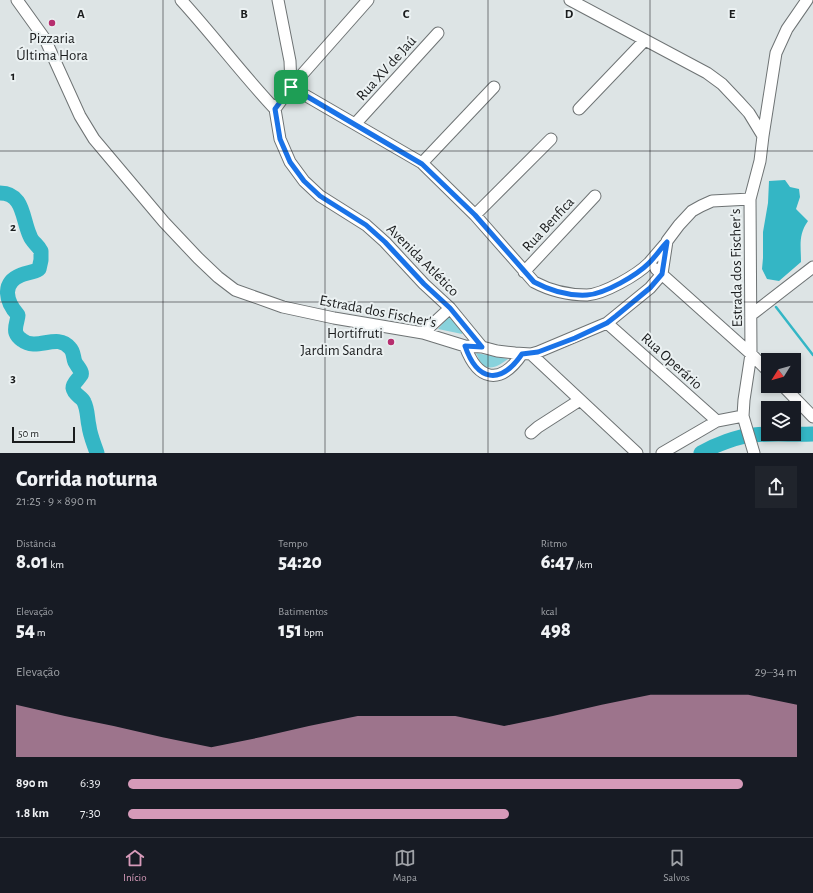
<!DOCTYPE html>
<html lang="pt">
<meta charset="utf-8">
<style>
:root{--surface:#171b24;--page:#20242c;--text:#f1f3f6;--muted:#9ea1a6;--line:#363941;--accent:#d69ab9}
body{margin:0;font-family:"Alegreya Sans",sans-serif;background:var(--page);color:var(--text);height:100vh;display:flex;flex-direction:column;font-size:15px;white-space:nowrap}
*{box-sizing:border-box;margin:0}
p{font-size:13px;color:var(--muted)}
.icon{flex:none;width:22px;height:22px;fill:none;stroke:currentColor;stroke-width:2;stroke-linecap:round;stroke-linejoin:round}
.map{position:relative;height:453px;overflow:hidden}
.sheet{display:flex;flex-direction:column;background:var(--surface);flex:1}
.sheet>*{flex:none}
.needle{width:26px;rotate:233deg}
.tools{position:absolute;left:761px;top:353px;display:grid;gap:8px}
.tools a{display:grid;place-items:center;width:40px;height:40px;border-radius:0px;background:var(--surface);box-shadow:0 2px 6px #0003;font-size:20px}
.scale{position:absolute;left:12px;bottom:10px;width:63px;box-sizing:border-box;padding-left:4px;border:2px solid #1a1c1d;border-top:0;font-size:11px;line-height:14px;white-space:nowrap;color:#1a1c1d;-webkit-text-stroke:3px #ebf1f2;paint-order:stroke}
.pin{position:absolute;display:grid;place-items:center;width:34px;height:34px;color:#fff;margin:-17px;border-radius:8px;box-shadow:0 2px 6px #0006}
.round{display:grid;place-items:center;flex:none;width:42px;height:42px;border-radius:0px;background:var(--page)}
.head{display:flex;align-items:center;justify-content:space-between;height:68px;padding:0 16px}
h1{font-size:22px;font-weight:800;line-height:30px}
.figures{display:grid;grid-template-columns:repeat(3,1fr);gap:6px;height:68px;padding:4px 16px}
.figures div{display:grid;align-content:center}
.figures b{font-size:20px;font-weight:800}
.figures small{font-size:11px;font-weight:400}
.figures p{font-size:11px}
.chart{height:112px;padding:8px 16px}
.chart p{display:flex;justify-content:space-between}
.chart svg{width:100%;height:72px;margin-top:4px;fill:var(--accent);opacity:.7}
ul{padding:0 16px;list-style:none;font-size:13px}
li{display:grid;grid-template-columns:64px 48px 1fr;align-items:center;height:30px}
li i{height:10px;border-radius:5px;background:var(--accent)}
.dock{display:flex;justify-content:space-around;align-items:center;height:56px;border-top:1px solid var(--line);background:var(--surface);font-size:11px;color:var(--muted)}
.dock a{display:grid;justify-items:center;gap:2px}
.dock .active{color:var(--accent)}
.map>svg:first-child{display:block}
.green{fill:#88d2dc}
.water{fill:#34b6c5}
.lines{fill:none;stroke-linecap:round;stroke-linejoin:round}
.stream{stroke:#34b6c5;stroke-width:2.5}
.river{stroke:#34b6c5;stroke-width:15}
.minor-casing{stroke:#6e7374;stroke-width:13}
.minor{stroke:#fff;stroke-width:11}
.route-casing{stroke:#fff;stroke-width:8}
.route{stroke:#1a73e8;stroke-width:5}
.grid{fill:none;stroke:#1a1c1d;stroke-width:1;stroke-opacity:0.55}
.poi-dot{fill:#b62e6e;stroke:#ebf1f2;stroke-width:1.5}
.labels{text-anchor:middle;stroke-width:4;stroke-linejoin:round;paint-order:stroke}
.poi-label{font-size:15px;fill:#1a1c1d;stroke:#ebf1f2}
.street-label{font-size:15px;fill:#1a1c1d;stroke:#ebf1f2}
.grid-label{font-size:13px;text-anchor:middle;font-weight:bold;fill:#1a1c1d;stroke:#ebf1f2;stroke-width:4;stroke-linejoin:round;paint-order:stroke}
</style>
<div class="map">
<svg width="813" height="453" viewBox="0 0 813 453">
<rect width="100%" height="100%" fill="#dde4e5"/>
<path class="green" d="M448,317l16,13 -2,4 -24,-5z
M476,353l32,6c-9,6 -14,11 -26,7z"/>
<path class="water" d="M785,180l5,7 9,2 1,8 -4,12 12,12c-10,14 -7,25 -7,41l-22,19 -12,-2 -5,-10 1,-11v-26l5,-29 1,-22z"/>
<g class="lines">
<path class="stream" d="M776,307l37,48"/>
<path class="river" d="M0,193c24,0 22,26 30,43 2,6 8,9 11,15v9l-2,9c-6,4 -12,3 -18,6 -20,8 -15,27 -3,40 0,5 -4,12 -2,18 1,3 3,5 6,7 15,12 35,-8 48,8 4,4 3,9 5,14 2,4 8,10 6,13 -3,5 -8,8 -8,13 1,7 9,9 11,14 4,8 3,16 5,24 1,9 5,18 8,27
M701,453c14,-8 37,-17 53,-18 20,-2 39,0 59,-1"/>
<defs>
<path id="minor" d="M17,0l28,39 35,77 14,23 70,83 34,36 20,19 17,13 48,17 51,11 89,15 42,13 17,1 15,4 18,2 16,1 7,-2 69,-29 43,-35 12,-14 5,-33 12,-16 13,-14 9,-5 11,-5 38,-2 1,155 -7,46 -1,16 11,37
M181,0c32,35 61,74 94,109
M278,0l12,61 1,26 131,76 53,52 59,67c15,8 35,13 53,13 17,-1 50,-20 62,-32 6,-7 12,-14 18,-21
M368,0l-77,87 -16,22 5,30 10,23 14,19 16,15 46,29 19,17 39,42 26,24 32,39
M570,0l137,73 15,11 17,18 10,11 14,23 -3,25 -10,38
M579,109l66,-69
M356,123l82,-90
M763,136l13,-83 11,-24 20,-29
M422,163l72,-76
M475,215l76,-76
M656,269l95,85 17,17
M524,272l71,-76
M751,315l62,-48
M607,323l110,98
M423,333l27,-25
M465,346c13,35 35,40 57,8
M531,354l106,99
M783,386l30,31
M531,433l7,-6 42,-27
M662,453l55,-32 26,-5"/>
</defs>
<use href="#minor" class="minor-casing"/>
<use href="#minor" class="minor"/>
</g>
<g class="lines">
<defs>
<path id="route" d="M291,87l131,77 53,51 59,67c15,8 35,14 53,13 18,-1 50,-20 62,-32 7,-7 12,-15 18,-21l-5,32 -12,14 -34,28 -9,7 -32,15 -37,14 -16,2c-22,32 -45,27 -57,-8l17,1 -32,-39 -26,-24 -39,-42 -19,-17 -46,-29 -16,-15 -14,-19 -10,-23 -5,-30z"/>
</defs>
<use href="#route" class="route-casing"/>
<use href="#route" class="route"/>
</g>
<path class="grid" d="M163,0v453M325,0v453M488,0v453M650,0v453M0,151h813M0,302h813"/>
<g class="poi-dot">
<circle cx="52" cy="23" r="4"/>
<circle cx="391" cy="342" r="4"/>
</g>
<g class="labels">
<g class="poi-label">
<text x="52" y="43">Pizzaria<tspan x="52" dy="17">Última Hora</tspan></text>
<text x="383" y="338" text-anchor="end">Hortifruti<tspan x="383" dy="17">Jardim Sandra</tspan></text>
</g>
<g class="street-label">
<text transform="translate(386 68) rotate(-48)" y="5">Rua XV de Jaú</text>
<text transform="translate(548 224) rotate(-47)" y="5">Rua Benfica</text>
<text transform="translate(423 260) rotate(45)" y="5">Avenida Atlético</text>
<text transform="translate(736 268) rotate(-91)" y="5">Estrada dos Fischer's</text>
<text transform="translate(378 311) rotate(11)" y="5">Estrada dos Fischer's</text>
<text transform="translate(672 361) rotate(42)" y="5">Rua Operário</text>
</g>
</g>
<g class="grid-label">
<text x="81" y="18">A</text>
<text x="244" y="18">B</text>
<text x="406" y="18">C</text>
<text x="569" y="18">D</text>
<text x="732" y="18">E</text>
<text x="13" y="80">1</text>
<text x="13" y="231">2</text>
<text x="13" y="382">3</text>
</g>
</svg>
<div class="tools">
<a><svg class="needle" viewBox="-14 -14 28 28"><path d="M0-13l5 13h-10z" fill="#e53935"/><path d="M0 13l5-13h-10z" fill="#9ea1a6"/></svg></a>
<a><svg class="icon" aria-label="layers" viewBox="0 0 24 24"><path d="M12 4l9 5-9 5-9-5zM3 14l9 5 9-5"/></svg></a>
</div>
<div class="scale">50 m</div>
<div class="pin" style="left:291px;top:87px;background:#1e9e55"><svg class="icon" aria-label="arrive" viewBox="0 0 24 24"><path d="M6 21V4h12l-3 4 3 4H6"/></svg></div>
</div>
<section class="sheet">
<div class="head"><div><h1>Corrida noturna</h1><p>21:25 · 9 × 890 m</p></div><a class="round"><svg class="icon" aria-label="share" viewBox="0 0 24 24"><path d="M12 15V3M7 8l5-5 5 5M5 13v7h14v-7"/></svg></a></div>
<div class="figures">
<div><p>Distância</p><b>8.01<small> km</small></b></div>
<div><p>Tempo</p><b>54:20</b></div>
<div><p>Ritmo</p><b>6:47<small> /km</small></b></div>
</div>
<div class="figures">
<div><p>Elevação</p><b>54<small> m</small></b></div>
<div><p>Batimentos</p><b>151<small> bpm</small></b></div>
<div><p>kcal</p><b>498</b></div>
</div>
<div class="chart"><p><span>Elevação</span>29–34 m</p>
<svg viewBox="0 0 160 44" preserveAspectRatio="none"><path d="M0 44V12L10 19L20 25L30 32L40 38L50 32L60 25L70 19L80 19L90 19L100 25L110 19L120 12L130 6L140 6L150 6L160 12V44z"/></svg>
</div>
<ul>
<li><b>890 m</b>6:39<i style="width:92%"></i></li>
<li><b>1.8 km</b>7:30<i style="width:57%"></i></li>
</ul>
</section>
<nav class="dock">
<a class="active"><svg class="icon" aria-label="home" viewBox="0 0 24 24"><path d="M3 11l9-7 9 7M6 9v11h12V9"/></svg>Início</a>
<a><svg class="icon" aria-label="map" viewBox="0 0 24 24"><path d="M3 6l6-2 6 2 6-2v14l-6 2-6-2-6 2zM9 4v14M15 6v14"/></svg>Mapa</a>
<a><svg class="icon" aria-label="saved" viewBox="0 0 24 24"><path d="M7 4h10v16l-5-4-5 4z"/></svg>Salvos</a>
</nav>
